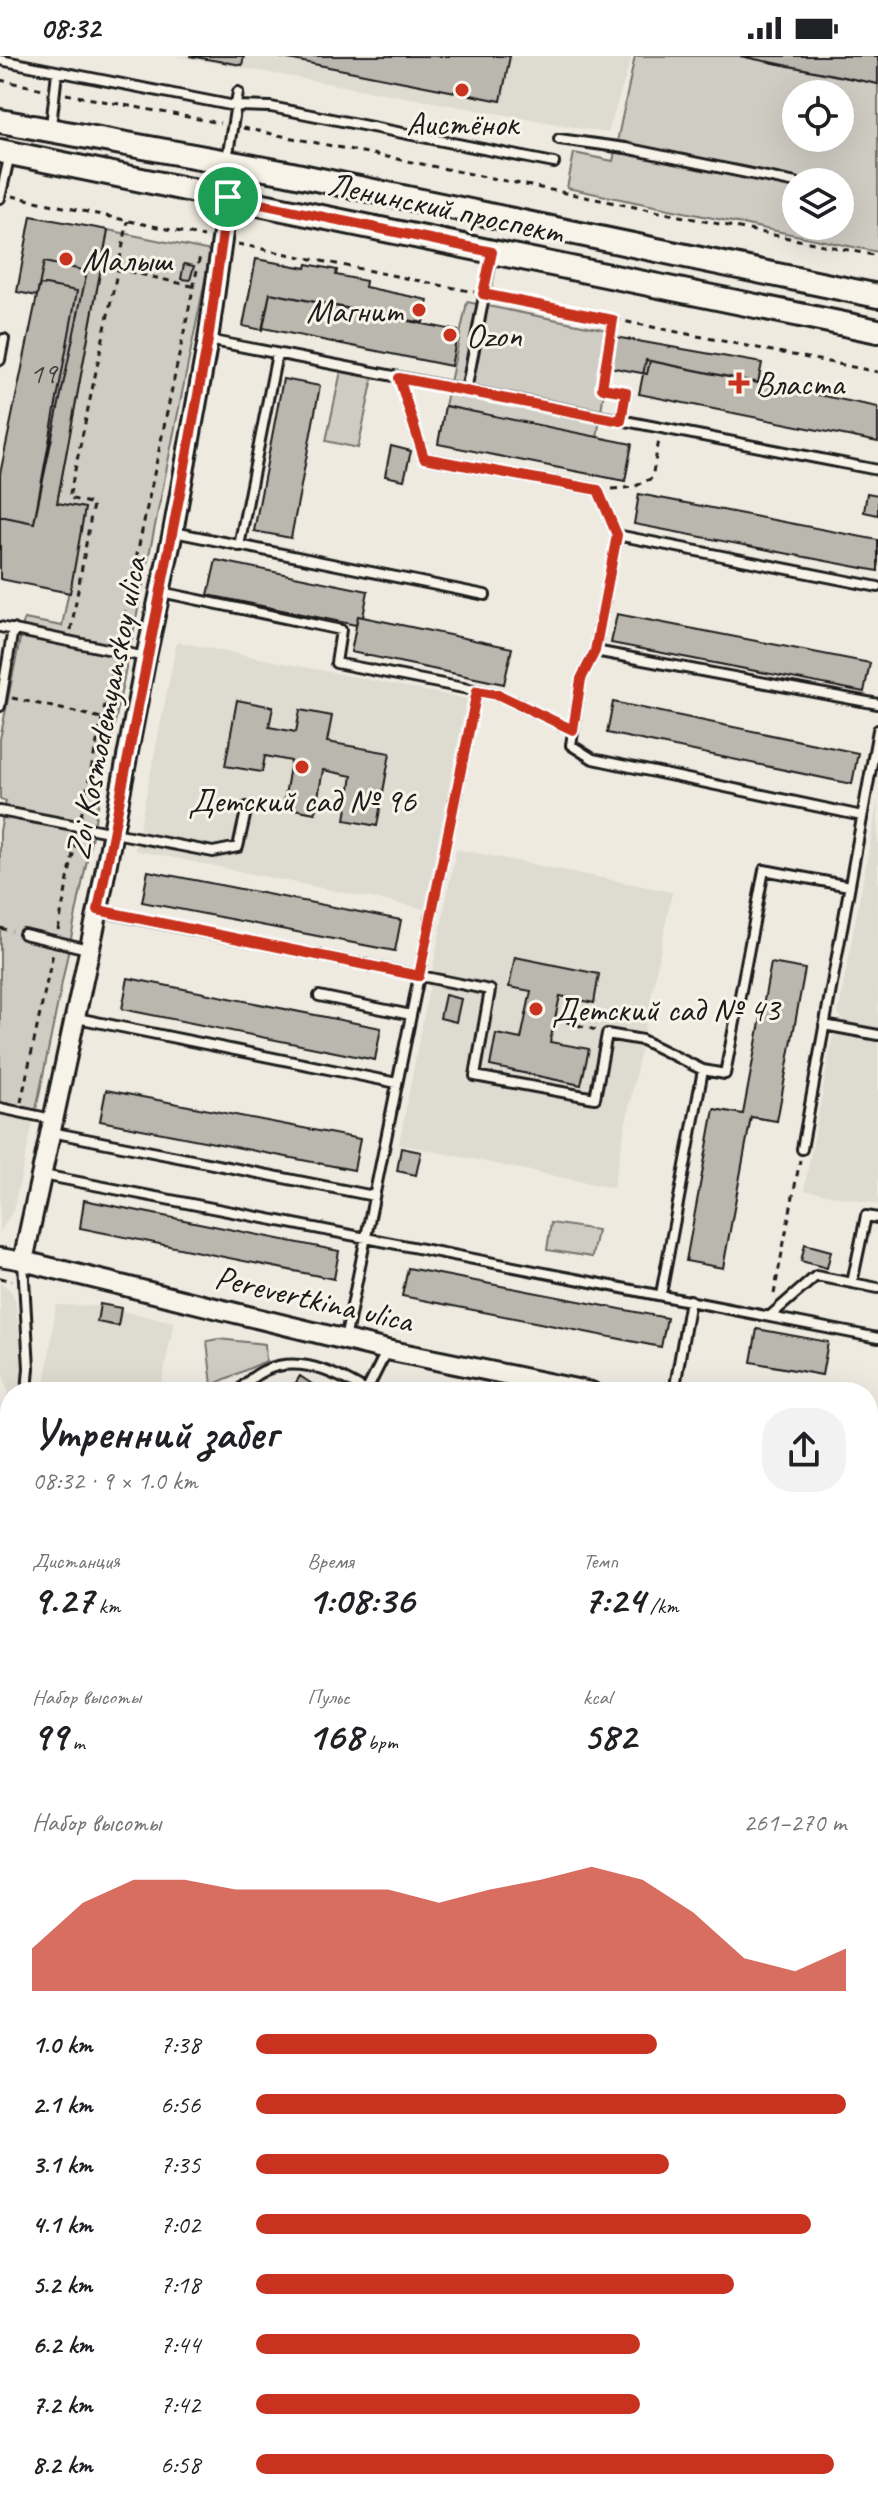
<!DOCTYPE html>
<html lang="ru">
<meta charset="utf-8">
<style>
:root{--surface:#fff;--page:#f2f2f2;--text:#202124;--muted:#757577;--accent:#c8321e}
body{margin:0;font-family:Caveat,sans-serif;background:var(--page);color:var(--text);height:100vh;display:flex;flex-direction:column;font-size:30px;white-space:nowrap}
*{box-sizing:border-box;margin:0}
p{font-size:26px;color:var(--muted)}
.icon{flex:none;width:44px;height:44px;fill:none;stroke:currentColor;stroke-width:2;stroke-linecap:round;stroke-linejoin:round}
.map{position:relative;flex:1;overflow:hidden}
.sheet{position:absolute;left:0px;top:1326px;width:878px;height:1128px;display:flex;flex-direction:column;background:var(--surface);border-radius:32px 32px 0 0;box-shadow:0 8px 32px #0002}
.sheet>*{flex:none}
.tools{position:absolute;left:782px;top:24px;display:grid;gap:16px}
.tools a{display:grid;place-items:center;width:72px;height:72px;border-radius:50%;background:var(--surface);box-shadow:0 8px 32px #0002;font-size:40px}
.pin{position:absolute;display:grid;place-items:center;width:68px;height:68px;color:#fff;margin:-34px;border:4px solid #fff;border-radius:50%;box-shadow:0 2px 8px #0007}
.round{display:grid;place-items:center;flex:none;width:84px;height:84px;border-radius:32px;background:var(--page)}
.headline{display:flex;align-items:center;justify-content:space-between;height:136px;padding:0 32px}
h1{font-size:44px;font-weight:800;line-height:60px}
.stats{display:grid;grid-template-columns:repeat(3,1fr);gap:12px;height:136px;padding:8px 32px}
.stats div{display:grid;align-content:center}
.stats b{font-size:40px;font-weight:800}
.stats small{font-size:22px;font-weight:400}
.stats p{font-size:22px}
.chart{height:224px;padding:16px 32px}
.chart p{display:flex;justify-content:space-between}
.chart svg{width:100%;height:144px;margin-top:8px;fill:var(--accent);opacity:.7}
ul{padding:0 32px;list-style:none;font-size:26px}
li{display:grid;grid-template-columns:128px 96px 1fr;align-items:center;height:60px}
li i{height:20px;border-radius:10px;background:var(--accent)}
.status{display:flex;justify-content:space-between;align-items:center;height:56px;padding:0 40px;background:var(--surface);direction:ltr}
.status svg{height:22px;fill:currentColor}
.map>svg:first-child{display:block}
.built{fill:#dedbd1}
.green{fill:#cfccc3;stroke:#767470;stroke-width:2;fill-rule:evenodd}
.building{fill:#bab7af;stroke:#1c1c1c;stroke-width:2}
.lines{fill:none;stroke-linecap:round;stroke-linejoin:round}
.service-casing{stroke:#1c1c1c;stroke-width:14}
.minor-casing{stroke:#1c1c1c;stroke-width:22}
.tertiary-casing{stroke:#1c1c1c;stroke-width:24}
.secondary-casing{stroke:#1c1c1c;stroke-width:28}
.path{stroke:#1c1c1c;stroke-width:3;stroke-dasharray:6 6;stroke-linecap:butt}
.service{stroke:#f7f3e8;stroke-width:8}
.minor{stroke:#f7f3e8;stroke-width:16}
.tertiary{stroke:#f7f3e8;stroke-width:18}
.secondary{stroke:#f7f3e8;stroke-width:22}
.route-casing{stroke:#fff;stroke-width:16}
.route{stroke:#c8321e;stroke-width:10}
.poi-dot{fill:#c8321e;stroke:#f7f3e8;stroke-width:3}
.labels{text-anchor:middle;stroke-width:6;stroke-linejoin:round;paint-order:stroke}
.number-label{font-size:30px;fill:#444341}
.poi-label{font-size:34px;fill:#1c1c1c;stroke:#f7f3e8;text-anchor:start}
.street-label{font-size:34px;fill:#1c1c1c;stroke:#f7f3e8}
</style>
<div class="status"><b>08:32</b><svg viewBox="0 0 49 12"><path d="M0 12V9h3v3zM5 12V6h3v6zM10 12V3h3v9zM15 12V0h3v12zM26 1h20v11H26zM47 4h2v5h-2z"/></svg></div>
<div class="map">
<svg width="878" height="2454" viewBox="0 0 878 2454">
<rect width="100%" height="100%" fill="#eeeae0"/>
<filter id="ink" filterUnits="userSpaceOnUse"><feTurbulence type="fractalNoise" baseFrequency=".0125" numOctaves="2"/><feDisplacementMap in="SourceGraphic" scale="16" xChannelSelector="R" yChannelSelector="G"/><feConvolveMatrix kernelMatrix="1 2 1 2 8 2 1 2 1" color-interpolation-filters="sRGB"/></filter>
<g filter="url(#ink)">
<path class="built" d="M175,0h457l-24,77z
M177,586l290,57 -42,210 -290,-59z
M878,744v404l-74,-14 29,-155 7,-1 2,-6 1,-8 -5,-6z
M456,793l216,43 -59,296 -214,-44z
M0,1046l36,8 -23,101 -13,21z
M0,1226l10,8 5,9 8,73 -1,20h-12v280l-10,-2v-210l8,-70 -8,-23z
M56,1249l41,1 77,16 -14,70h-116z
M0,1837l10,2v222l-10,-2z"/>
<path class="green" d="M635,0h105l138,28v168l-311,-64 7,-35 39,8zM796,38h44v44h-44zM796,126h44v44h-44z
M108,174l103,21 -175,859 -36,-8v-271l6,-30 -6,-2v-60l24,-120 38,7 23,-118 -28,-5z
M467,246l146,29 -16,107 -152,-32z
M341,315l32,7 -15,70 -32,-7z
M551,1167l46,7 -5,27 -45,-7z
M218,1283l47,5 1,17 -54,24 -5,-44z"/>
<path class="building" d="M189,0h55l-2,9z
M273,0h237l-9,45z
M740,0h138v28z
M31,160l77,14 -51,273 28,5 -15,85 -70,-14v-63l34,7 43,-232 -37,-7 -3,12 -20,-4z
M256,203l50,9 1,-4 30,6 -1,5 30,6 -1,6 63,13 -5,23 -153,-30 -8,37 -19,-4z
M44,206l43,9 -53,252 -34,-7v-42z
M184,208l10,2 -4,14 -9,-1z
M270,237l188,38 -7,35 -188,-38z
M615,281l147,26 -4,20 -108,-22 -3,13 -38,-7z
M646,304l232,47v35l-239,-48z
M283,323l37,7 -29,152 -37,-7z
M445,350l187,38 -7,37 -187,-37z
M391,390l20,5 -7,29 -19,-4z
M867,437l11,2v20l-14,-3z
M639,438l239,46v31l-244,-47z
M216,504l152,31 -5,26 -5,-1 -2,9 -148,-30z
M617,558l253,49 -6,29 -253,-49z
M358,560l154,32 -8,36 -153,-32z
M237,644l36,7 -4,20 27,5 4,-22 32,6 -5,26 63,11 -13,73 -32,-6 7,-44 -29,-6 -8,43 -32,-6 8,-46 -26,-5 -3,16 -37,-6z
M613,646l245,51 -6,31 -245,-51z
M148,815l253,49 -6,31 -253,-49z
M515,901l84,17 -5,29 -34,-7 -10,46 39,7 -8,36 -91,-19 6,-32 25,5 10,-48 -22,-4z
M771,907l34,6 -28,152 -26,-4 -28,151 -37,-7 28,-152 29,5z
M128,922l253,50 -6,32 -253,-51z
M445,939l16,4 -5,23 -16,-4z
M106,1034l254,49 -6,31 -254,-49z
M401,1092l20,4 -5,23 -19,-4z
M84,1144l255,51 -5,28 -254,-51z
M805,1188l26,7 -4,17 -26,-7z
M408,1212l259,50 -6,29 -259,-51z
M100,1248l21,4 -3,18 -21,-4z
M757,1273l71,13 -6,33 -71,-13z
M300,1320l24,16h-34z
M868,1431l10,2v30l-10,-2z
M0,1546l10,2v66l-10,-2z
M868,1631l10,2v38l-10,-2z
M0,1733l10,1v43l-10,-1z
M0,1856l10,1v43l-10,-1z
M868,1913l10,2v38l-10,-2z
M0,1936l10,2 -1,43 -9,-2z
M0,2083l10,2v39l-10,-2z
M10,2274v68l-10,-2v-59z
M868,2316l10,2v39l-10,-2z
M0,2340l10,2v29l-5,-1 1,-5 -6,-1z
M349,2444h132l-2,10h-74z
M612,2444h33l-2,10h-33z
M780,2444h32l-2,10h-33z"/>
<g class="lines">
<defs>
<path id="service" d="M0,4l235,46 36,1 283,56
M51,70l6,-54
M559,83l66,9 171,35
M227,103l11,-67
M0,142l10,-44
M208,284l670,130
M0,304l4,-21
M399,322l25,80 174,32 19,45 261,52
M466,335l26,-137
M621,365l5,-29
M174,476l311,63
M617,479l-22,116 -14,28 -10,66 22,14 269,57
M239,490l38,-192
M161,536l180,38 -5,33 163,32 74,35
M0,571l146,30
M595,595l283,53
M0,650l13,-77
M0,755l213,41 25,-5 9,-40
M99,855l391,79 -15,86 120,22 12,-64 35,6 61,30
M24,878l64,15
M319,940l92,19
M77,962l320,65
M824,969l54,10
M0,1052l52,11
M51,1076l323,64
M802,1093l76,-419
M43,1119l835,163
M23,1206l6,106 -2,24
M852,1227l14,-67 12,2
M661,1238l42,-224 22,4 39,-204 85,16
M770,1260l46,-40 62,12
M345,1284l132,-649
M238,1336c37,-46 87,-26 128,-1
M366,1336l21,-42
M674,1336l16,-92
M0,1478l10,2
M868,1490l10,2
M868,1573l10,2
M868,1614l10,2
M868,1685l10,2
M0,1698h10
M868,1800l10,2
M0,1826l10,2
M868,1902l10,2
M868,1985l10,2
M868,2145l10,-9
M0,2149l10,1
M868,2252l10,-48
M0,2260l10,-9
M868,2386l10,2
M0,2399l10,3
M155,2454l2,-10
M563,2454l3,-10
M690,2454l2,-10
M759,2454l2,-10"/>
<path id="minor" d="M0,1201l23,4"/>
<path id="tertiary" d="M226,108l2,33 -20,143 -35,192 -27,125 -48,253 -75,351 364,89 204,42
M868,1393l10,2"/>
<path id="secondary" d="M0,65l287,52 591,123
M0,95l878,180"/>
</defs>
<use href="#service" class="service-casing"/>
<use href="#minor" class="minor-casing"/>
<use href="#tertiary" class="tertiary-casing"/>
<use href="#secondary" class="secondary-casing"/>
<path class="path" d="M0,24l43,9
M66,38l154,29
M243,72l635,128
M12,140l192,41
M238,188l236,48
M117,213l75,17
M497,240l381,76
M613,334l-11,-2 11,-68
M612,433l22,-2 18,-9 7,-38
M71,574l22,-126 -24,-6 59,-277
M119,584l81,-384
M12,642l90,20
M81,760l33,-153
M0,872l12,3
M58,874l18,-91
M555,963l41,11
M21,1046l32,-149
M0,1222l12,3
M774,1238l26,-134"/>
<use href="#service" class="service"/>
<use href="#minor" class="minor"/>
<use href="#tertiary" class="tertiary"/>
<use href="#secondary" class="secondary"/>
</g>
</g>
<g class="lines" filter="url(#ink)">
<defs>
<path id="route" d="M228,141l264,55 -9,42 130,26 -11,68 24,4 -5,29 -222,-43 25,80 174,32 19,45 -22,116 -14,28 -8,51 -74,-35 -22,-4 -58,285 -321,-66 83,-422 27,-148z"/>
</defs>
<use href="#route" class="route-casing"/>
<use href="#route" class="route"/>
</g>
<g class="poi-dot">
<circle cx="462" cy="34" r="8"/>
<circle cx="66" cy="203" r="8"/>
<circle cx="419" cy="254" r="8"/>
<circle cx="450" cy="279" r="8"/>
<path d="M735 315h8v8h8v8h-8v8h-8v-8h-8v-8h8z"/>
<circle cx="302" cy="711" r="8"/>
<circle cx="536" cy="953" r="8"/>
</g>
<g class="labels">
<g class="number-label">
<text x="43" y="327">19</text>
</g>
<g class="poi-label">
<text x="462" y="79" text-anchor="middle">Аистёнок</text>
<text x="82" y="215">Малыш</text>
<text x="403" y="266" text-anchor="end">Магнит</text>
<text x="466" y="291">Ozon</text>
<text x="755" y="339">Власта</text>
<text x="302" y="756" text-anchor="middle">Детский сад № 96</text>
<text x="552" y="965">Детский сад № 43</text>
</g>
<g class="street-label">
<text transform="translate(446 151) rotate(12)" y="12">Ленинский проспект</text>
<text transform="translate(105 652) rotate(-79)" y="12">Zoi Kosmodemyanskoy ulica</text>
<text transform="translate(314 1242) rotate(13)" y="12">Perevertkina ulica</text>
</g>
</g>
</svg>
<div class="tools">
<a><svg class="icon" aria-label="locate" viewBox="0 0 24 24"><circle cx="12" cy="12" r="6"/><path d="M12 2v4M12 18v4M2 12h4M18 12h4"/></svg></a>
<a><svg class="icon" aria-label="layers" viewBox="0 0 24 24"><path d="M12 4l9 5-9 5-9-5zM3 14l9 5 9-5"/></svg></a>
</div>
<div class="pin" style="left:228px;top:141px;background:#1e9e55"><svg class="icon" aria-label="arrive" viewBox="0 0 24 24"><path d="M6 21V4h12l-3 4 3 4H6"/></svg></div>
<section class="sheet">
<div class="headline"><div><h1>Утренний забег</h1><p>08:32 · 9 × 1.0 km</p></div><a class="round"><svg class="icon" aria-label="share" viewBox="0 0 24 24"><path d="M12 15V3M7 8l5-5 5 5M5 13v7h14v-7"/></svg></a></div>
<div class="stats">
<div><p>Дистанция</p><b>9.27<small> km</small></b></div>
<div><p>Время</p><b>1:08:36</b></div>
<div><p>Темп</p><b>7:24<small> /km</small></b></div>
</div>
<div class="stats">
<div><p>Набор высоты</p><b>99<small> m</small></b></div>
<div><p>Пульс</p><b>168<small> bpm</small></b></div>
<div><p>kcal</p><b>582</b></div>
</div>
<div class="chart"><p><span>Набор высоты</span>261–270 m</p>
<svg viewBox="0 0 160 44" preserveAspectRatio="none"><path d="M0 44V31L10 17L20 10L30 10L40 13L50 13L60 13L70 13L80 17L90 13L100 10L110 6L120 10L130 20L140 34L150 38L160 31V44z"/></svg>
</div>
<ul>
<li><b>1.0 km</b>7:38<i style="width:68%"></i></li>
<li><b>2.1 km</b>6:56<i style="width:100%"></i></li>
<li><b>3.1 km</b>7:35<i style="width:70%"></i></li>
<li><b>4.1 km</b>7:02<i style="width:94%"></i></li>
<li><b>5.2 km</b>7:18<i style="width:81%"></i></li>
<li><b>6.2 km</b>7:44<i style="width:65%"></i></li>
<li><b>7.2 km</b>7:42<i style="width:65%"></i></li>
<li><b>8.2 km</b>6:58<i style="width:98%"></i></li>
</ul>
</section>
</div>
